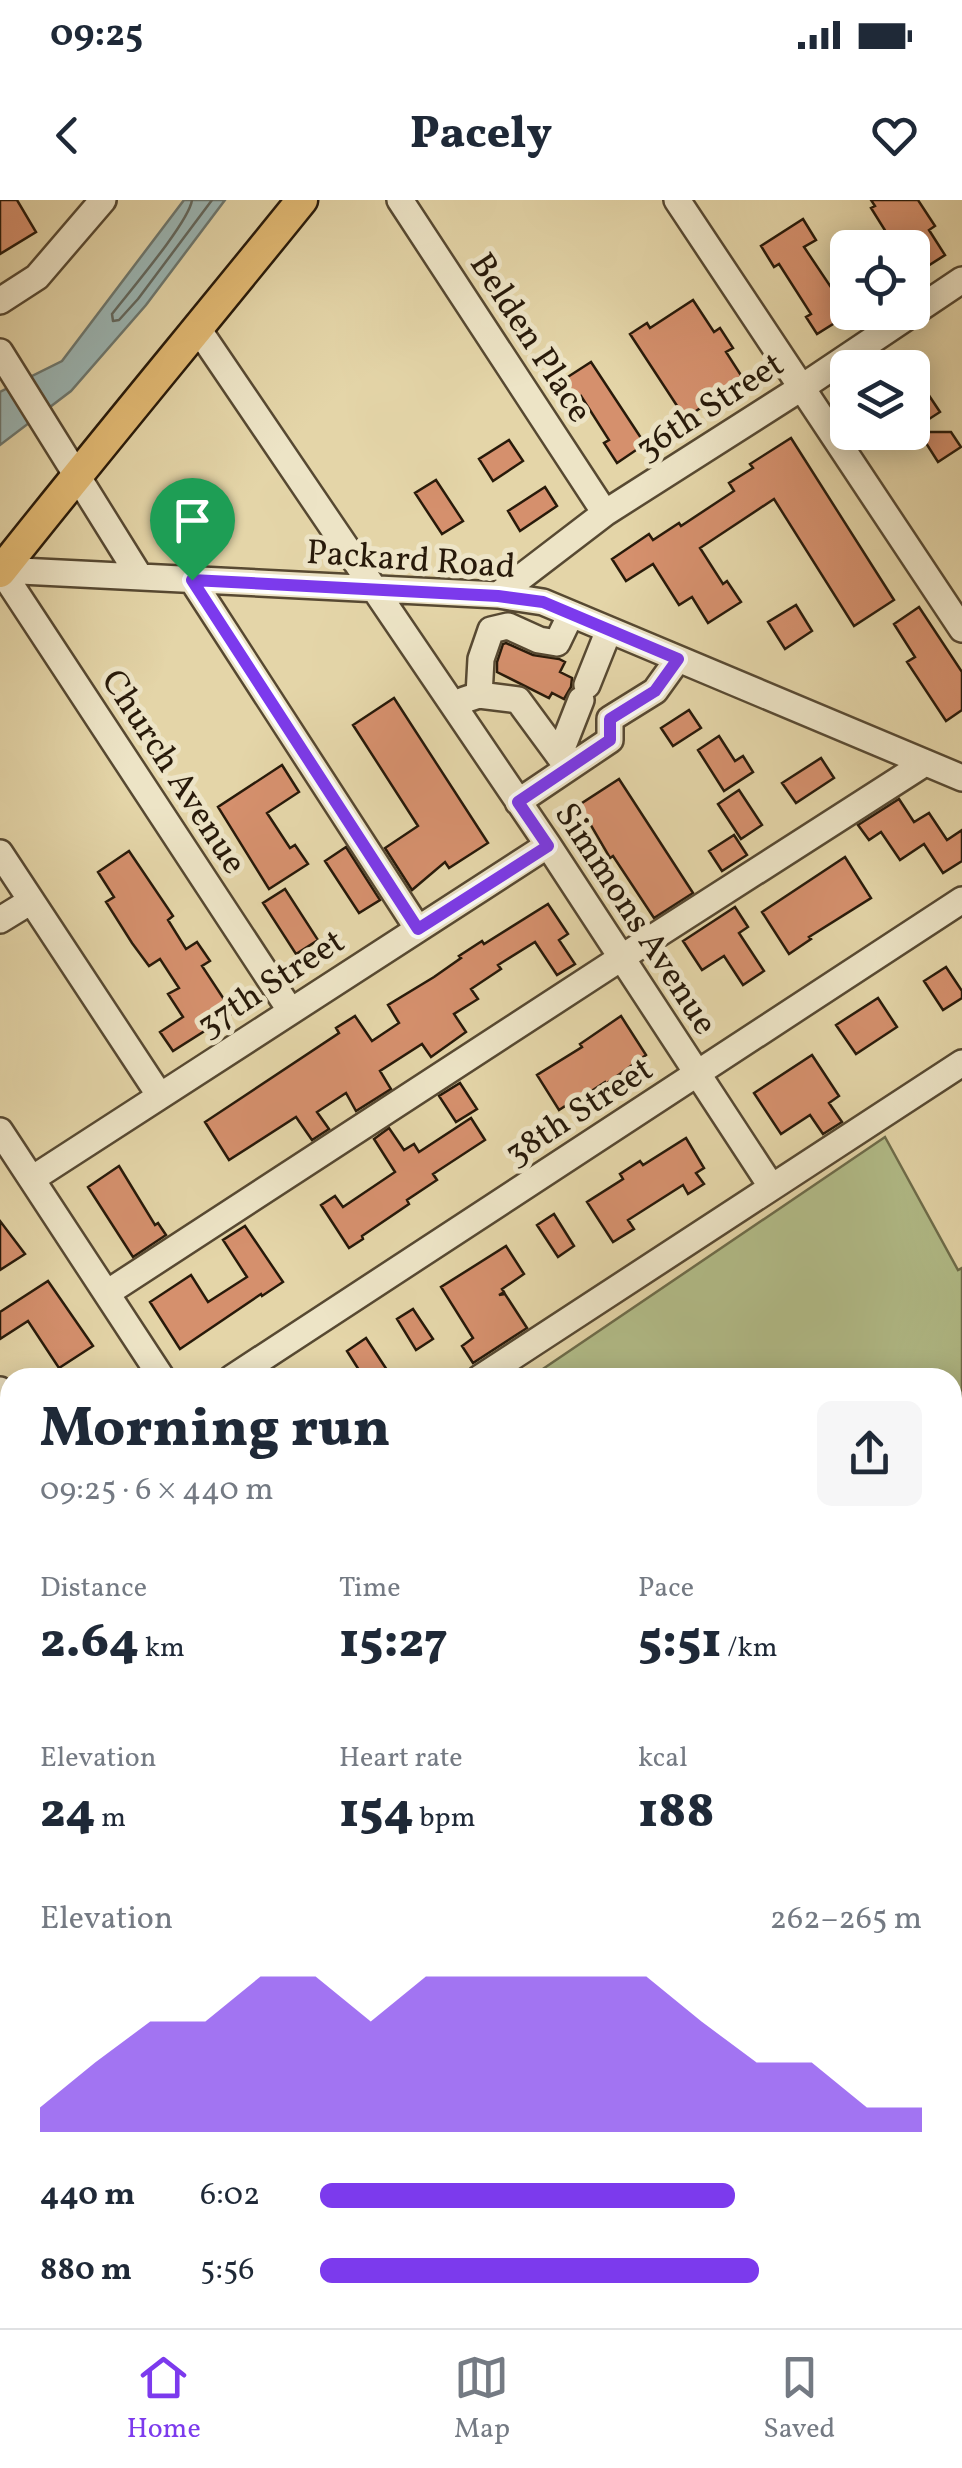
<!DOCTYPE html>
<meta charset="utf-8">
<style>
:root{--surface:#fff;--page:#f6f6f7;--text:#1f2937;--muted:#747a83;--line:#e0e1e3;--accent:#7c3aed}
body{margin:0;font-family:Vollkorn,serif;background:var(--page);color:var(--text);height:100vh;display:flex;flex-direction:column;font-size:38px;white-space:nowrap}
*{box-sizing:border-box;margin:0}
p{font-size:32px;color:var(--muted)}
.icon{flex:none;width:55px;height:55px;fill:none;stroke:currentColor;stroke-width:2;stroke-linecap:round;stroke-linejoin:round}
.map{position:relative;flex:1;overflow:hidden}
.sheet{position:absolute;left:0px;top:1168px;width:962px;height:962px;display:flex;flex-direction:column;background:var(--surface);border-radius:30px 30px 0 0;box-shadow:0 5px 25px #0003}
.sheet>*{flex:none}
.controls{position:absolute;left:830px;top:30px;display:grid;gap:20px}
.controls a{display:grid;place-items:center;width:100px;height:100px;border-radius:15px;background:var(--surface);box-shadow:0 5px 25px #0003;font-size:50px}
.pin{position:absolute;display:grid;place-items:center;width:85px;height:85px;color:#fff;margin:-102px -42px;border-radius:50% 50% 50% 0;rotate:-45deg;box-shadow:0 0 10px #0007}
.pin .icon{rotate:45deg}
.round{display:grid;place-items:center;flex:none;width:105px;height:105px;border-radius:15px;background:var(--page)}
.head{display:flex;align-items:center;justify-content:space-between;height:170px;padding:0 40px}
h1{font-size:55px;font-weight:800;line-height:75px}
.stats{display:grid;grid-template-columns:repeat(3,1fr);gap:15px;height:170px;padding:10px 40px}
.stats div{display:grid;align-content:center}
.stats b{font-size:50px;font-weight:800}
.stats small{font-size:28px;font-weight:400}
.stats p{font-size:28px}
.chart{height:280px;padding:20px 40px}
.chart p{display:flex;justify-content:space-between}
.chart svg{width:100%;height:180px;margin-top:10px;fill:var(--accent);opacity:.7}
ul{padding:0 40px;list-style:none;font-size:32px}
li{display:grid;grid-template-columns:160px 120px 1fr;align-items:center;height:75px}
li i{height:25px;border-radius:12px;background:var(--accent)}
.status{display:flex;justify-content:space-between;align-items:center;height:70px;padding:0 50px;background:var(--surface);direction:ltr}
.status svg{height:28px;fill:currentColor}
header{display:flex;justify-content:space-between;align-items:center;height:130px;padding:0 40px;background:var(--surface);font-size:45px;font-weight:800}
.tabs{display:flex;justify-content:space-around;align-items:center;height:140px;border-top:2px solid var(--line);background:var(--surface);font-size:28px;color:var(--muted)}
.tabs a{display:grid;justify-items:center;gap:5px}
.tabs .selected{color:var(--accent)}
.map>svg:first-child{display:block}
.green{fill:#b2bd89;stroke:#6d6c4a;stroke-width:2.5}
.water{fill:#9bb6b4;stroke:#6d7870;stroke-width:2.5}
.lines{fill:none;stroke-linecap:round;stroke-linejoin:round}
.shore{stroke:#62685f;stroke-width:2.5}
.building{fill:#d5906d;stroke:#281a0a;stroke-width:2.5}
.minor-casing{stroke:#574932;stroke-width:30}
.major-casing{stroke:#281a0a;stroke-width:35}
.minor{stroke:#ede4c6;stroke-width:25}
.major{stroke:#e2ba74;stroke-width:30}
.route-casing{stroke:#fff;stroke-width:20}
.route{stroke:#7c3aed;stroke-width:12}
.labels{text-anchor:middle;stroke-width:10;stroke-linejoin:round;paint-order:stroke}
.street-label{font-size:35px;fill:#281a0a;stroke:#ede4c6}
</style>
<div class="status"><b>09:25</b><svg viewBox="0 0 49 12"><path d="M0 12V9h3v3zM5 12V6h3v6zM10 12V3h3v9zM15 12V0h3v12zM26 1h20v11H26zM47 4h2v5h-2z"/></svg></div>
<header><svg class="icon" aria-label="back" viewBox="0 0 24 24"><path d="M15 5l-7 7 7 7"/></svg>Pacely<svg class="icon" aria-label="heart" viewBox="0 0 24 24"><path d="M12 20l-8-8c-3-5 5-10 8-4 3-6 11-1 8 4z"/></svg></header>
<div class="map">
<svg width="962" height="2128" viewBox="0 0 962 2128">
<rect width="100%" height="100%" fill="#e4d5a8"/>
<filter id="stains"><feTurbulence type="fractalNoise" baseFrequency=".002" numOctaves="4"/><feColorMatrix values="0 0 0 0 .2 0 0 0 0 .09 0 0 0 0 .02 0 0 0 .5 -.17"/></filter>
<radialGradient id="worn" r=".72"><stop offset=".6" stop-color="#630" stop-opacity="0"/><stop offset="1" stop-color="#630" stop-opacity=".3"/></radialGradient>
<path class="green" d="M885,937l73,133 4,-2v365l-9,6 -1,-261 -421,-1z
M10,1479v448l-10,6v-449z"/>
<path class="water" d="M184,0h41l-79,105 -75,86 -71,54v-53l62,-31z"/>
<g class="lines">
<path class="shore" d="M192,0c-3,22 -63,92 -80,114l1,7 6,-1 19,-21 74,-99"/>
</g>
<path class="building" d="M0,0h17l19,32 -36,22z
M871,0h47l17,26 -6,4 16,25 -25,16 -8,-12v-11h-16l-25,-40 4,-2z
M803,19l13,21 -12,7 45,67 -32,20 -11,-17 5,-3 -32,-50 -5,3 -13,-21z
M693,100l21,32 6,-4 13,20 -7,4 18,28 -59,38 -55,-84 17,-11 3,5z
M591,162l54,82 -28,19 -13,-20 5,-3 -28,-44 -5,3 -13,-19z
M912,170l28,42 -28,18z
M919,232h32l10,15 -23,15z
M791,238l103,162 -40,26 -80,-127 -74,49 23,36 4,-3 14,21 -33,21 -16,-26 -13,8 -26,-41 -27,17 -14,-22 37,-25 4,6 26,-17 2,3 53,-35 -5,-8 24,-15 -3,-4z
M509,240l14,21 -30,20 -14,-22z
M436,280l27,41 -21,13 -27,-41z
M545,287l12,19 -37,25 -12,-20z
M796,405l16,26 -27,18 -17,-27z
M919,407l43,65v38l-16,11 -39,-59 8,-5 -21,-33z
M506,443l27,12 26,4 6,3 -5,10 12,6 -1,9 -7,12 -12,-6 -3,5 -52,-26v-10l6,-18z
M394,498l94,145 -39,25 -4,-6 -33,28 -27,-42 33,-22 -65,-101z
M689,510l12,18 -28,18 -12,-18z
M719,536l16,25 8,-5 10,16 -29,19 -26,-41z
M821,558l13,20 -38,25 -14,-20z
M282,565l17,27 -32,21 23,35 5,-3 13,19 -39,25 -51,-82z
M619,579l74,114 -39,25 -41,-62 -3,2 -31,-53z
M739,590l23,35 -21,14 -23,-35z
M899,599l15,23 15,-9 18,27 15,-10v31l-19,12 -19,-29 -24,16 -19,-28 -12,8 -11,-15z
M734,635l13,20 -25,16 -13,-20z
M346,647l34,53 -21,13 -34,-52z
M129,651l44,65 -5,4 18,29 11,-7 13,19 -8,5 31,47 -60,38 -13,-19 23,-15 -15,-23 11,-6 -19,-29 -11,7 -17,-23 -26,-41 8,-5 -16,-25z
M845,657l26,41 -62,39 2,2 -22,15 -27,-42z
M285,689l33,51 -22,14 -33,-51z
M548,704l20,30 -9,6 16,24 -18,11 -22,-33 -37,23 3,4 -30,20 7,10 -24,15 12,18 -35,25 -9,-13 -42,27 11,18 -35,22 -10,-18 -29,19 12,17 -17,11 -16,-23 -67,43 -24,-38 134,-89 -3,-5 19,-12 17,25 27,-18 -11,-18 46,-28 27,-19 -2,-2 23,-15 2,3z
M735,707l13,20 -9,6 25,38 -21,14 -19,-29 -22,14 -19,-29z
M946,767l16,24v7l-19,12 -19,-29z
M878,798l19,29 -41,27 -20,-29z
M621,816l25,39 -40,29 -1,-2 -21,14 -2,-1 -23,15 -22,-35 45,-28 -2,-3z
M812,855l27,41 -10,7 13,19 -19,12 -13,-19 -29,19 -27,-41z
M460,883l17,26 -21,13 -17,-26z
M471,918l14,22 -52,34 4,6 -30,20 2,4 -47,32 1,3 -14,9 -28,-43 14,-9 8,11 52,-35 -21,-33 15,-11 15,22 10,-6 5,8z
M686,938l18,30 -8,5 8,11 -16,10 -5,-9 -55,35 6,9 -21,13 -26,-40 36,-23 -3,-5 20,-13 3,4z
M119,966l36,59 3,-2 8,12 -33,22 -45,-70z
M554,1014l20,32 -16,11 -21,-32z
M0,1021l25,33 -25,16z
M245,1026l38,56 -21,14 -1,-2 -81,55 -30,-47 41,-27 17,27 39,-25 -24,-37z
M506,1046l18,28 -22,15 2,3 -5,3 6,-1 22,34 -54,35 -11,-17 11,-8 -32,-51z
M48,1081l45,65 -34,22 -31,-47 -28,18v-27z
M413,1109l20,30 -17,11 -19,-31z
M366,1138l21,32 -12,8h-11l-17,-27z"/>
<g class="lines">
<defs>
<path id="minor" d="M400,0l205,313
M677,0l285,429
M0,101l37,-24 66,-77
M198,129l350,516 223,341
M0,152l140,225
M0,370l498,25 45,7 419,176
M1,370l289,440
M192,380l226,349
M498,395l107,-82 196,-125 161,-108
M587,485l22,-55
M479,495l2,-36 10,-29 17,-4 31,14 18,3 14,-29
M464,500l15,-5 39,5 50,68
M559,556l22,-56
M518,602l92,-62v-21l45,-28 23,-32
M0,653l160,243
M0,720l31,-19
M0,931l162,247
M32,979l516,-334
M107,1093l514,-335 304,-195
M232,1178l730,-478
M480,1178l482,-315
M0,1190l10,15
M0,1462l7,10
M952,1760l10,-6
M952,2073l10,-6
M779,2120l5,8
M925,2120l5,8"/>
<path id="major" d="M0,372c99,-125 202,-248 302,-372"/>
</defs>
<use href="#minor" class="minor-casing"/>
<use href="#major" class="major-casing"/>
<use href="#minor" class="minor"/>
<use href="#major" class="major"/>
</g>
<g class="lines">
<defs>
<path id="route" d="M192,380l306,16 45,6 135,57 -23,32 -45,28v21l-92,62 30,44 -130,83z"/>
</defs>
<use href="#route" class="route-casing"/>
<use href="#route" class="route"/>
</g>
<g class="labels">
<g class="street-label">
<text transform="translate(532 137) rotate(57)" y="12">Belden Place</text>
<text transform="translate(709 205) rotate(-33)" y="12">36th Street</text>
<text transform="translate(411 358) rotate(4)" y="12">Packard Road</text>
<text transform="translate(175 571) rotate(57)" y="12">Church Avenue</text>
<text transform="translate(637 718) rotate(57)" y="12">Simmons Avenue</text>
<text transform="translate(270 782) rotate(-33)" y="12">37th Street</text>
<text transform="translate(578 910) rotate(-33)" y="12">38th Street</text>
</g>
</g>
<rect width="100%" height="100%" filter="url(#stains)"/>
<rect width="100%" height="100%" fill="url(#worn)"/>
</svg>
<div class="controls">
<a><svg class="icon" aria-label="locate" viewBox="0 0 24 24"><circle cx="12" cy="12" r="6"/><path d="M12 2v4M12 18v4M2 12h4M18 12h4"/></svg></a>
<a><svg class="icon" aria-label="layers" viewBox="0 0 24 24"><path d="M12 4l9 5-9 5-9-5zM3 14l9 5 9-5"/></svg></a>
</div>
<div class="pin" style="left:192px;top:380px;background:#1e9e55"><svg class="icon" aria-label="arrive" viewBox="0 0 24 24"><path d="M6 21V4h12l-3 4 3 4H6"/></svg></div>
<section class="sheet">
<div class="head"><div><h1>Morning run</h1><p>09:25 · 6 × 440 m</p></div><a class="round"><svg class="icon" aria-label="share" viewBox="0 0 24 24"><path d="M12 15V3M7 8l5-5 5 5M5 13v7h14v-7"/></svg></a></div>
<div class="stats">
<div><p>Distance</p><b>2.64<small> km</small></b></div>
<div><p>Time</p><b>15:27</b></div>
<div><p>Pace</p><b>5:51<small> /km</small></b></div>
</div>
<div class="stats">
<div><p>Elevation</p><b>24<small> m</small></b></div>
<div><p>Heart rate</p><b>154<small> bpm</small></b></div>
<div><p>kcal</p><b>188</b></div>
</div>
<div class="chart"><p><span>Elevation</span>262–265 m</p>
<svg viewBox="0 0 160 44" preserveAspectRatio="none"><path d="M0 44V38L10 27L20 17L30 17L40 6L50 6L60 17L70 6L80 6L90 6L100 6L110 6L120 17L130 27L140 27L150 38L160 38V44z"/></svg>
</div>
<ul>
<li><b>440 m</b>6:02<i style="width:69%"></i></li>
<li><b>880 m</b>5:56<i style="width:73%"></i></li>
</ul>
</section>
</div>
<nav class="tabs">
<a class="selected"><svg class="icon" aria-label="home" viewBox="0 0 24 24"><path d="M3 11l9-7 9 7M6 9v11h12V9"/></svg>Home</a>
<a><svg class="icon" aria-label="map" viewBox="0 0 24 24"><path d="M3 6l6-2 6 2 6-2v14l-6 2-6-2-6 2zM9 4v14M15 6v14"/></svg>Map</a>
<a><svg class="icon" aria-label="saved" viewBox="0 0 24 24"><path d="M7 4h10v16l-5-4-5 4z"/></svg>Saved</a>
</nav>
